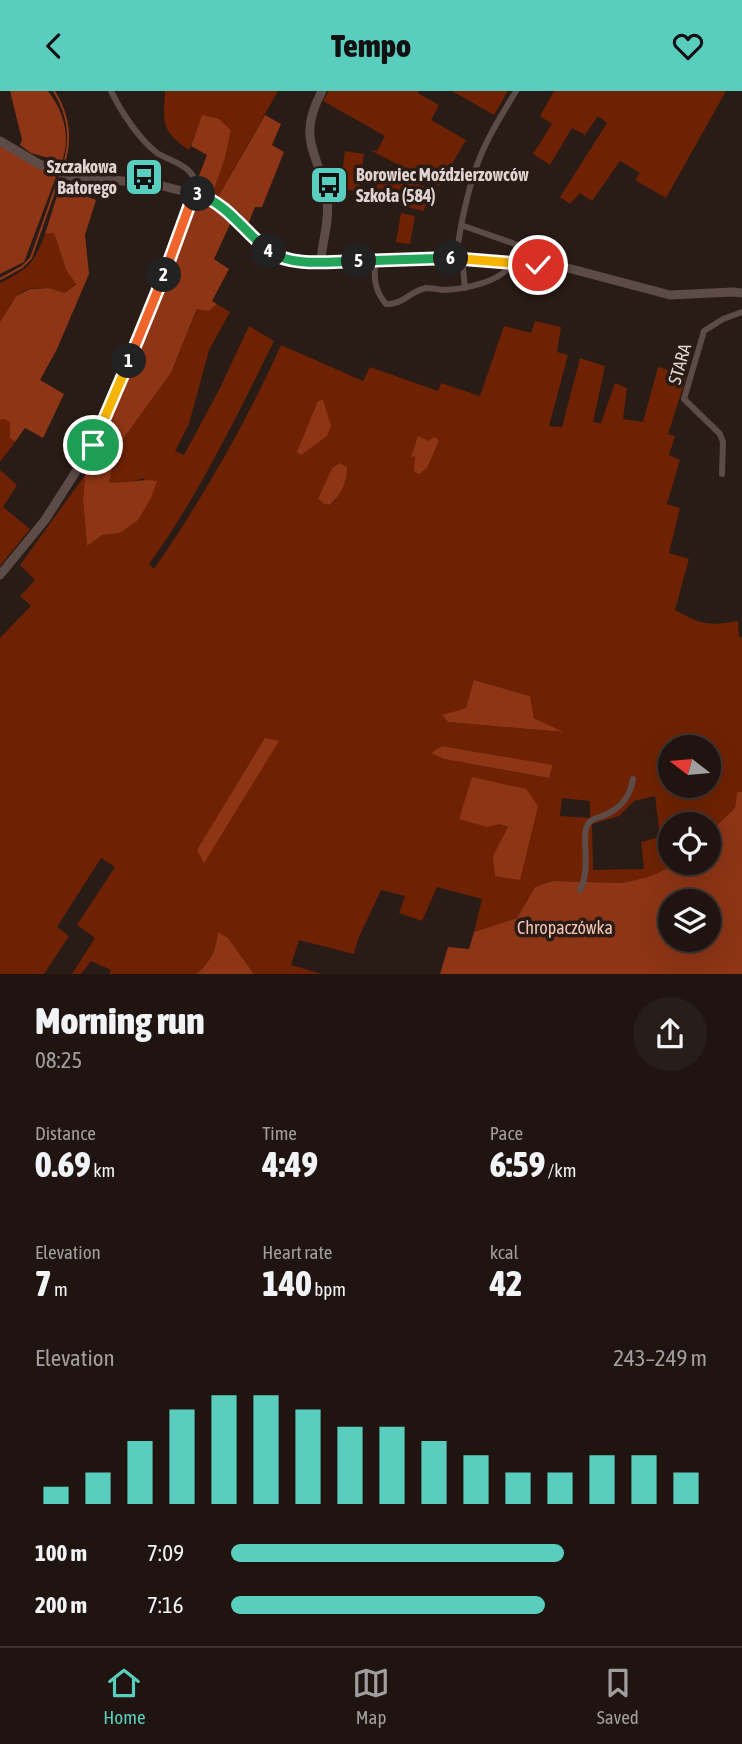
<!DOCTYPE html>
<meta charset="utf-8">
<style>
:root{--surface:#1f1410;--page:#271d19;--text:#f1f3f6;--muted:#a19e9f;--line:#3c3330;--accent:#59cebf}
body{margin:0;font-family:"Asap Condensed",sans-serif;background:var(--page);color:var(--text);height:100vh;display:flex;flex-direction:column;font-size:26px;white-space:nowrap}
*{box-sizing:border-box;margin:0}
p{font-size:23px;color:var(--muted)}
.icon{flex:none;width:38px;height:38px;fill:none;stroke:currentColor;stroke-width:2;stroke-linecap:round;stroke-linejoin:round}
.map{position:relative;height:883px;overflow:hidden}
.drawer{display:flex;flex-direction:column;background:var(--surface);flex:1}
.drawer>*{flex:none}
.needle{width:46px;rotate:286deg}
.buttons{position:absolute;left:658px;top:644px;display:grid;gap:14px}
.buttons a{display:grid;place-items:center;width:63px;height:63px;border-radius:50%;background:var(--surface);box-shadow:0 7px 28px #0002,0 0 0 2px var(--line);font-size:35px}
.pin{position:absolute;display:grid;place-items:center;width:60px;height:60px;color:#fff;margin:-30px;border:4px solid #fff;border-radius:50%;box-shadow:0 2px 7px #0007}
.km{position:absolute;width:35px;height:35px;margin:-18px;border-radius:50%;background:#222;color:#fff;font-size:19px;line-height:35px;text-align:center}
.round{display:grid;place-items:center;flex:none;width:74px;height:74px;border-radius:37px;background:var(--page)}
.overview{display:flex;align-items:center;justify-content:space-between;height:119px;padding:0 35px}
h1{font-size:38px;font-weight:800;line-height:52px}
.stats{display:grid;grid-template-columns:repeat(3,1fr);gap:10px;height:119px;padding:7px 35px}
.stats div{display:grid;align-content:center}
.stats b{font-size:35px;font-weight:800}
.stats small{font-size:19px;font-weight:400}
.stats p{font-size:19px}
.chart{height:196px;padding:14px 35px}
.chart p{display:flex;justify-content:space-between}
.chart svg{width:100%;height:126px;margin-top:7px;stroke:var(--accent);stroke-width:6}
ul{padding:0 35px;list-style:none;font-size:23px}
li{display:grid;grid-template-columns:112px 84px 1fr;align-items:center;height:52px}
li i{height:18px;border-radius:9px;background:var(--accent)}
header{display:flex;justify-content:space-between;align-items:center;height:91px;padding:0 35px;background:var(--accent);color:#111;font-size:32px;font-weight:800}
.menu{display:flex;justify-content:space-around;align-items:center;height:98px;border-top:2px solid var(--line);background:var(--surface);font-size:19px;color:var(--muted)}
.menu a{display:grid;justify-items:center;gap:4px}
.menu .selected{color:var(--accent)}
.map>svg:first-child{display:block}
.green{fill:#6e2203;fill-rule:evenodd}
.forest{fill:#8d3515;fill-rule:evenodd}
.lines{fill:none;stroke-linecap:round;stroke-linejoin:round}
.stream{stroke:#903918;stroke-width:2}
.street{stroke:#5c4b46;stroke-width:6}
.secondary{stroke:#5c4b46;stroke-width:9}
.split-1-casing{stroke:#fff;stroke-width:14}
.split-2-casing{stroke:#fff;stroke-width:14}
.split-3-casing{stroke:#fff;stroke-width:14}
.split-4-casing{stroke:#fff;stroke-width:14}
.split-5-casing{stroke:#fff;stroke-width:14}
.split-6-casing{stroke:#fff;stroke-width:14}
.split-7-casing{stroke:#fff;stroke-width:14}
.split-1{stroke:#f5b400;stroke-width:9}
.split-2{stroke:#f0652b;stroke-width:9}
.split-3{stroke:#f0652b;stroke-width:9}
.split-4{stroke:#22a559;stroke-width:9}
.split-5{stroke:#22a559;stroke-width:9}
.split-6{stroke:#22a559;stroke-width:9}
.split-7{stroke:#f5b400;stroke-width:9}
.labels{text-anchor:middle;stroke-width:7;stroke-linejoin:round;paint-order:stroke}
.poi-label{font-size:18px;font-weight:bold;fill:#ded4d1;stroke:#291b16;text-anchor:end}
.street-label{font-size:18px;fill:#ded4d1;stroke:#291b16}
.park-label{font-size:18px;fill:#f7c4b3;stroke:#291b16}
</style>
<header><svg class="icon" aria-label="back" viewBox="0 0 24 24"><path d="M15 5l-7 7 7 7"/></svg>Tempo<svg class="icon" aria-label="heart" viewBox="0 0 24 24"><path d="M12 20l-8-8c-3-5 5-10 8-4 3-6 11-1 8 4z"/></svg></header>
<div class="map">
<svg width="742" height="883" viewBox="0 0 742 883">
<rect width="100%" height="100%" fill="#291b16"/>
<path class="green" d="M165,0h113l-60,106 -5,-4 12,-35 6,-29 -29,-13 -13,34c-28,-19 -26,-27 -24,-59z
M329,0h90l-1,2 21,12 -8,15 35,20 -27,46 -69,-36 7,1 8,-15 -62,-35z
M452,0h56l-14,24z
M554,0h172l-60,107 -31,-18 5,-7 -20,-12 -28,40 -12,-8 -10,11 -10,-7 47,-74 -9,-7 -13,19 -13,-7 -22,37 -17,-11 19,-30 -12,-8z
M345,60l19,3 -5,37 -19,-2z
M383,78l52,22 -12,20 -50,-13z
M401,122l14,3 -5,28 -14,-2z
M49,141l5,1 12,37 10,13 -11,10c-15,-5 -36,-10 -49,4 -7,7 -10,17 -16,25v-39c28,-14 34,-19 45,-49z
M217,213l13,8 -21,38 -20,74 -14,27 9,4 36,-67 29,-62 25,15c-38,76 -75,154 -125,223l5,5c49,-71 92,-146 127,-224l82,36 7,-14 68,24 3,-8 39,13 24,-70 27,7 4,-12 26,6 -4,25 11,3 -19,71 13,1 18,-69 25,8 -12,56 8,1 14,-40 12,5 -4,31 20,3 15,-55 29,8 -19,59 7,2 -6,19 11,5 -13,44 13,4 -11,45 20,6 -14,51c27,15 33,16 63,11l1,16h3v155l-5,1 -2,15 -26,25v-9h-39v39h11l-2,2 -31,12 -26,6 -71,-2 -16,6 -18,31 -43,14 8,-33 -45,-12 -15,34 -23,-8 6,-17 -24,-6 -23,49 -4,15 -55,-14 -8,25 31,9h-68l-26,-36 -10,-5c-3,17 -8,30 -22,41h-87l2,-4 -20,-9 -10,13h-9l23,-36 -18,-13 38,-58 -14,-9 -44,69 12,9 -25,38h-44v-336l31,-32 -11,-10 15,-16 -15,-15 65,-90 -2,25 4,45 15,-11 18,-1 25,-55 -20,5 -16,-1 9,-36 53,-73 27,-65 11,3zM338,372l-2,37 -7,5 -5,-1 -5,-4 13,-32zM475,589l55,16 4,22 27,14 -113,-10 -5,-7 23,-7zM442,655l110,19 1,1 -4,12 -105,-19 -12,-6zM670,656h39v39h-39zM655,705l5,41 -19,5 3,27 -51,1 -1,-46 27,-8 15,-15zM562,707l28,3v17l-30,-2zM538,715l-45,50 16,-28 -10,-4z
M4,328l6,4v15l5,4 -15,20v-42z
M0,379l17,15 -14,22 27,22 -30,37z"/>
<path class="forest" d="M10,0h38c16,21 23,45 14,71l-31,-9 -11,-8 2,-5z
M202,24l17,4 12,11 -6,28 -12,35 -11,-5 -4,-10 9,-23 -16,-9z
M265,24l16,9 -9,21 12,7 -22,55h-7l-7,17 -8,-11 -22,-16z
M0,54l56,32 -32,85 -24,12z
M62,89l19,4 -1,10 16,6 -11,35 4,39 -32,75 -17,31 24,14 -21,44 -18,-10 -10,14 -5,-4v-15l-6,-4 -4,1v-98l16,-26 14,-7 19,-1 16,5 11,-9 -10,-14 -12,-37 -9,1z
M200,110l11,4 21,15 -18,39 15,10 -17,32 5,3 -8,7 -12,-2 -26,64 -53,73 -9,36c16,2 31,-4 48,-1l-6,17 -13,22 -18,13 -18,2 -15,11 -4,-46 2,-25 31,-67 77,-198 3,-7z
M323,309l8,26 -4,10 -26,19 -4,-3 21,-51z
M418,345l11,5 5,-4 5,3 -12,28 -8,6 -5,-2 1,-16 -4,1z
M339,372l8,4c0,15 -6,29 -18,38l-5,-1 -6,-5 14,-31z
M474,589l56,16 4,22 29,14 -115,-10 -6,-7 24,-7z
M265,647l14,3 -75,122 -7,-13z
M442,655l111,19 -4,13 -105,-19 -13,-6z
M472,686l54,12 12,17 -18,74 -25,-4 -2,-20 15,-29 -9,-3 -12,3 -28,-8z
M737,701h5v182h-302l8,-27 21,2 5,-17 43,-14 18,-31 17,-6 70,2 26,-6 33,-14h28v-30l26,-25zM670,810h39v39h-39z
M218,841l10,6 26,36h-58c14,-11 20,-24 22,-42z"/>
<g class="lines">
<path class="stream" d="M54,0c16,26 18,50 8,79
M0,188l22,-12 9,-9 29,-83"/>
<path class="street" d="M111,0c10,21 28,48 46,62 11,7 24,9 33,19 6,7 6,13 4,21
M461,134l54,19 44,20
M456,167c4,-30 10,-61 20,-90 9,-27 25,-52 40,-77
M462,167l3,30
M375,169c-1,18 -1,30 11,44 17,1 24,-13 40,-16 5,0 11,1 16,2 18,0 62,-8 69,-27
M722,383l1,-32 -3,-8 -36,-35 20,-68 19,-12 19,-7
M580,799c12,-23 0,-55 8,-66 3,-5 9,-6 15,-8 17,-7 27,-18 30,-37"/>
<path class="secondary" d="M0,50l39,23 31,12 85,8 54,14 18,12 38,38 13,8 13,3 51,2 120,-3 102,9 106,28 63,-3 9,1
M321,170c1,-19 9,-41 6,-60 -7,-49 -32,-59 -5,-110
M0,484l45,-55 48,-75 14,-28 54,-136 33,-88"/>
</g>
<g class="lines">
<defs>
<path id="split-1" d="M93,354l36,-84"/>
<path id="split-2" d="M129,270l35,-86"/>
<path id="split-3" d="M164,184l30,-82 4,1"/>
<path id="split-4" d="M198,103c31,11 46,38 71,57"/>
<path id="split-5" d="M269,160c23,17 63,10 90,10"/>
<path id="split-6" d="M359,170l92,-3"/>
<path id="split-7" d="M451,167l87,7"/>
</defs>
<use href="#split-1" class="split-1-casing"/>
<use href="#split-2" class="split-2-casing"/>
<use href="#split-3" class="split-3-casing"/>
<use href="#split-4" class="split-4-casing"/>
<use href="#split-5" class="split-5-casing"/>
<use href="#split-6" class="split-6-casing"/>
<use href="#split-7" class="split-7-casing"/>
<use href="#split-1" class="split-1"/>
<use href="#split-2" class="split-2"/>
<use href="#split-3" class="split-3"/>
<use href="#split-4" class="split-4"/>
<use href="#split-5" class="split-5"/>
<use href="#split-6" class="split-6"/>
<use href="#split-7" class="split-7"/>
</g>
<defs>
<symbol id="bus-square" viewBox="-11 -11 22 22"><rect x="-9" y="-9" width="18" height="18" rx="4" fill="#59cebf" stroke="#291b16"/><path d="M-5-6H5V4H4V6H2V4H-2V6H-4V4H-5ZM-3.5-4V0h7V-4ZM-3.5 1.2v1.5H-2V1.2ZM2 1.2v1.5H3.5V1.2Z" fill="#111"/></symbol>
</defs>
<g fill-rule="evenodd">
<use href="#bus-square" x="122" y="64" width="44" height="44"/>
<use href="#bus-square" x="307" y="72" width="44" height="44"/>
</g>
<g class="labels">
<g class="poi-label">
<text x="117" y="82">Szczakowa<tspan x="117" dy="21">Batorego</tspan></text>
<text x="356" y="90" text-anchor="start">Borowiec Moździerzowców<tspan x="356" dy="21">Szkoła (584)</tspan></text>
</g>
<g class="street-label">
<text transform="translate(680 273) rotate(-74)" y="6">STARA</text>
</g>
<g class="park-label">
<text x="565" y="843">Chropaczówka</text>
</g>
</g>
</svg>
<div class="buttons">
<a><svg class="needle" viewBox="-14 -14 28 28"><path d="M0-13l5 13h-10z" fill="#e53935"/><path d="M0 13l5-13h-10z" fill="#a19e9f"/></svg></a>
<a><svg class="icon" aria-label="locate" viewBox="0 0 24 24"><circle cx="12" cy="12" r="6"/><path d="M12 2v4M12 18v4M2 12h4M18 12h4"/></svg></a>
<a><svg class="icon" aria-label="layers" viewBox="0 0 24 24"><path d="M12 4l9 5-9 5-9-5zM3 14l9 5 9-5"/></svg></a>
</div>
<div class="pin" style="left:93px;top:354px;background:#1e9e55"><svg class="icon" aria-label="arrive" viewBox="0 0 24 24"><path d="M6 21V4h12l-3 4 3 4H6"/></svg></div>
<div class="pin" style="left:538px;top:174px;background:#d93025"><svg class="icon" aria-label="check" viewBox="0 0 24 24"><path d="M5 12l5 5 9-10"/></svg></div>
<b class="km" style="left:129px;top:270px">1</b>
<b class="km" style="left:164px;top:184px">2</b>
<b class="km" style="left:198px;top:103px">3</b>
<b class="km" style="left:269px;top:160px">4</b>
<b class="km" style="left:359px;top:170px">5</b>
<b class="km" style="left:451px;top:167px">6</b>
</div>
<section class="drawer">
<div class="overview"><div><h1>Morning run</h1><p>08:25</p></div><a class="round"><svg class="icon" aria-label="share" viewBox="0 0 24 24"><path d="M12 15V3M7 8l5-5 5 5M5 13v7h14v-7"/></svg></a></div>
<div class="stats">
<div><p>Distance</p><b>0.69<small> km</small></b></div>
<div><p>Time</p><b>4:49</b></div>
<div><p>Pace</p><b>6:59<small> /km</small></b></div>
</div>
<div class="stats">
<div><p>Elevation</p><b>7<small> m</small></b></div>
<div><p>Heart rate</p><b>140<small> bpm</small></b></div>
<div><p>kcal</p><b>42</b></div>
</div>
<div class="chart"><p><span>Elevation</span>243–249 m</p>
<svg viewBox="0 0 160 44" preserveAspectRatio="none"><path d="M5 44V38M15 44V33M25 44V22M35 44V11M45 44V6M55 44V6M65 44V11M75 44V17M85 44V17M95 44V22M105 44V27M115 44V33M125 44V33M135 44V27M145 44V27M155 44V33"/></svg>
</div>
<ul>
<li><b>100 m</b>7:09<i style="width:70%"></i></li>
<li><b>200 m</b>7:16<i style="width:66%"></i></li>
</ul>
</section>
<nav class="menu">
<a class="selected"><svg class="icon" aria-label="home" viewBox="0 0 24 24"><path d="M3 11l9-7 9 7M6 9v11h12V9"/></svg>Home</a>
<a><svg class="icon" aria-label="map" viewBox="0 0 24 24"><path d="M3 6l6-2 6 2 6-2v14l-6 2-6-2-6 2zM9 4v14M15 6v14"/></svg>Map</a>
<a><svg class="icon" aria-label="saved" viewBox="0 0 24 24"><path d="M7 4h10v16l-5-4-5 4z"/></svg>Saved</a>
</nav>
